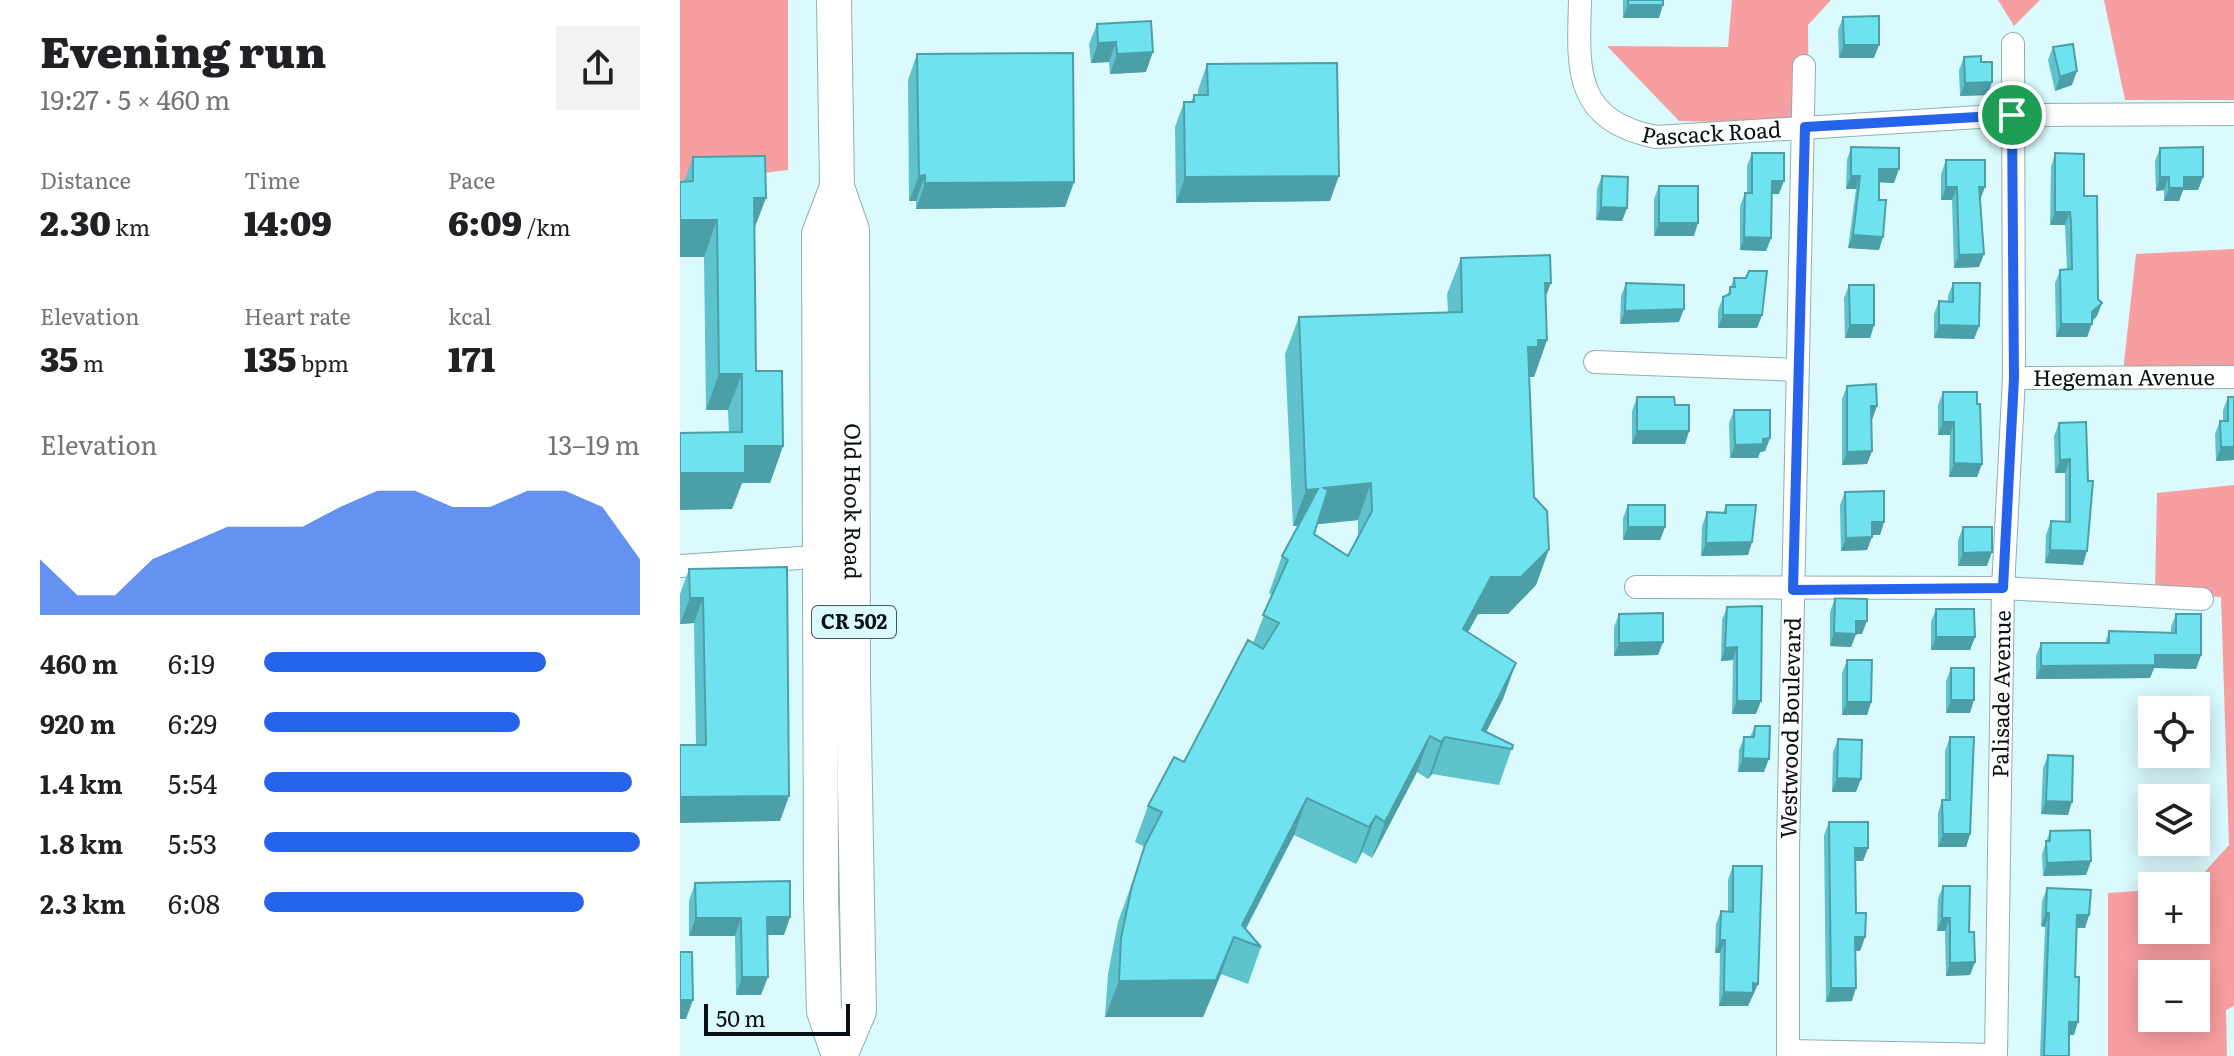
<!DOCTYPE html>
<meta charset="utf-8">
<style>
:root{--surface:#fff;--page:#f2f2f2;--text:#202124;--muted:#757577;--accent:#2563eb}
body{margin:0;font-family:Literata,serif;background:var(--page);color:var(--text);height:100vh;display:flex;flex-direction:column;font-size:30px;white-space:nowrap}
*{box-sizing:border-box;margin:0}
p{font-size:26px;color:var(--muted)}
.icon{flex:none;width:44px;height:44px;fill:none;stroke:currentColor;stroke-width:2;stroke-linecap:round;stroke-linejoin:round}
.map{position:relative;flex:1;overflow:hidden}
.drawer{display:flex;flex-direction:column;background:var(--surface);width:680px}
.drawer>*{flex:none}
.fabs{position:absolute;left:1458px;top:696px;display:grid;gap:16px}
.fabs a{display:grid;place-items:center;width:72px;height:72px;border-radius:0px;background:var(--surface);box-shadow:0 4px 20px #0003;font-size:40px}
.scale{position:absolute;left:24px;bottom:20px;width:146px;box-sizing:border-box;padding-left:8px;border:4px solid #081214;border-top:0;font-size:22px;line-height:28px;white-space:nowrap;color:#081214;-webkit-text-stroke:6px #dafafd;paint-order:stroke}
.pin{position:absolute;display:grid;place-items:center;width:68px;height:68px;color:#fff;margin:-34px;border:4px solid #fff;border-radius:50%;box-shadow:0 2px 8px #0007}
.round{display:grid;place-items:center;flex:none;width:84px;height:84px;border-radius:0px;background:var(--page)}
.head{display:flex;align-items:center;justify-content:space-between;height:136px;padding:0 40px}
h1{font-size:44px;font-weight:800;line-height:60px}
.stats{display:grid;grid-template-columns:repeat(3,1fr);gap:12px;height:136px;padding:8px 40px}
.stats div{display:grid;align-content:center}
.stats b{font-size:34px;font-weight:800}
.stats small{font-size:22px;font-weight:400}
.stats p{font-size:22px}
.chart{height:224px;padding:16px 40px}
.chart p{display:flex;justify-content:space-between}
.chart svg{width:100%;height:144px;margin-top:8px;fill:var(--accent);opacity:.7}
ul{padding:0 40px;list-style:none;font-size:26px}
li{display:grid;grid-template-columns:128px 96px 1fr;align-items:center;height:60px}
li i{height:20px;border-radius:10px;background:var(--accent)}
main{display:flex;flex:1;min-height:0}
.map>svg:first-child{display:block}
.forest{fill:#f79ea1;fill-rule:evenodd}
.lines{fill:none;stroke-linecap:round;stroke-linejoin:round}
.minor-casing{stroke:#91afb2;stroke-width:24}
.primary-casing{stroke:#91afb2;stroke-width:36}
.minor{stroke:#fff;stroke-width:22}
.primary{stroke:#fff;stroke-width:34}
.wall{fill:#5fc3ce;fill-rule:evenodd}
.shaded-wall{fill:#4d9fa7}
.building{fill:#6ee3ef;stroke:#4d9fa7;stroke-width:2;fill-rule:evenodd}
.route-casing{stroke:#fff;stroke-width:16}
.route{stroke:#2563eb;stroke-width:10}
.labels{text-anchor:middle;stroke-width:7;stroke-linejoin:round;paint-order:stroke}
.shield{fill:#dafafd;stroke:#47585a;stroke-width:2}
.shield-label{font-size:20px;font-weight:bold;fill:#081214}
.street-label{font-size:22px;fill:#081214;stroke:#dafafd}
</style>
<main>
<section class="drawer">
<div class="head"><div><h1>Evening run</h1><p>19:27 · 5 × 460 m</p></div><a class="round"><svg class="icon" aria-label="share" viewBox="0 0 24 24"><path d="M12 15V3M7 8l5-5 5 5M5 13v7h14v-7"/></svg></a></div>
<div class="stats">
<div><p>Distance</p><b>2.30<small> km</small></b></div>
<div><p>Time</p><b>14:09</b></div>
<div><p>Pace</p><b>6:09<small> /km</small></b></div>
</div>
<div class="stats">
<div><p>Elevation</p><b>35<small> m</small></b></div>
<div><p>Heart rate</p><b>135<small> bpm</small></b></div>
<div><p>kcal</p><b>171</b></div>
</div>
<div class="chart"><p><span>Elevation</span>13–19 m</p>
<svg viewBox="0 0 160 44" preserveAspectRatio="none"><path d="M0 44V27L10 38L20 38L30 27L40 22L50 17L60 17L70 17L80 11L90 6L100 6L110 11L120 11L130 6L140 6L150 11L160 27V44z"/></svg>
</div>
<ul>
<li><b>460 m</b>6:19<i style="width:75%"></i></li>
<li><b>920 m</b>6:29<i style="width:68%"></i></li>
<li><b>1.4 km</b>5:54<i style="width:98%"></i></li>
<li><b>1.8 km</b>5:53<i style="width:100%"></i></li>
<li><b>2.3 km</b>6:08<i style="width:85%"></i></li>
</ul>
</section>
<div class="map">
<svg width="1554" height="1056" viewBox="0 0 1554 1056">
<rect width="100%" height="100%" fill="#dafafd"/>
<path class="forest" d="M0,0h108v170l-108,13z
M1052,0h99l-23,25 1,99 -130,-3 -72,-75 121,1z
M1318,0h42l-26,26z
M1424,0h130v100h-109z
M1554,249v121l-111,2 13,-118z
M1554,485v521l-8,4 1,46h-119v-163l44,-3v40h44v-44h-4l37,-41 -8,-248 -66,-5 2,-99zM1472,974h44v44h-44z"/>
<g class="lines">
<defs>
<g id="minor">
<path id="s1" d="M900,0c-2,70 -7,120 76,137l356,-22 222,-1"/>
<path d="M915,362l201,8"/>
<path id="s2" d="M1334,378l220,-1"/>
<path d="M0,566l150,-10"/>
<path d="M956,587l367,1 199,11"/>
<path d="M1108,1051l208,4"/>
<path id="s3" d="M1108,1056v-209l16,-781"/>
<path id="s4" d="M1316,1056l7,-468 11,-210 -1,-334"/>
</g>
<g id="primary">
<path id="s5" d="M154,0l3,187 15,43 1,449 6,332 -19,45"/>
<path d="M157,187l-18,47 2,665 3,112 15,45"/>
</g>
</defs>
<use href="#minor" class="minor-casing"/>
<use href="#primary" class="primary-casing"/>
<use href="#minor" class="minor"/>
<use href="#primary" class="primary"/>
</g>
<path class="wall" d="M943,0h40l-4,18h-36z
M1163,17l31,41h-35l-1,-28z
M417,24l49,48 -36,2 -1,-12 -18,1 -2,-19z
M1373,47l19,38 -17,6 -7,-31z
M237,54l157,128 -9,25 -149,2v-8h-7l-1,-121z
M1284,57l24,38 -28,1 -1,-26z
M527,64l123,137 -154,2 -1,-76 9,-25h7l3,-7h4v-5z
M1171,147l43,36 -15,-1v68l-31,-2 8,-59h-10l1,-29z
M1480,148l43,29 -5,13h-15l-4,11h-15v-11l-8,1 -1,-30z
M1072,153l27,41h-7l-1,44 -5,13 -26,-1v-44l5,-13h2v-27z
M1375,153l29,43 13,120 -5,5 -5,16h-31l-1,-54 5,-13 7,-1 -2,-44h-15l1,-58z
M13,157l62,72 1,142 27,75 -13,37h-28l-10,26 -4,-99h-22l-2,-153 -20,-75z
M1266,160l34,40 -1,67 -25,1 -2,-68h-11v-26z
M922,176l25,32 -5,13 -26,-1 1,-31z
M979,186l35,50h-40v-37z
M781,258l85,38 1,44 -13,37h-5l5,120 15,52 -13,36 -28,29h-30l-10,18 35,67 -17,33 27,13 -14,40 -67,-11 -4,5 -11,-7 -45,86 -10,-6 -6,12 -62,-29 -48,94 15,18 -13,37 -27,-10 -18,43h-98l3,-43 10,-52 27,-75 -10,-5 13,-36 36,-44 69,-119 19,-48 -3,-2 13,-37 16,-30h-5l-8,-172 14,-37 149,-5 -1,-18zM678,520v16l-10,20 -34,-22 3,-10z
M1054,278l28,37 -5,13h-39v-18l5,-13 4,-1z
M946,283l53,39 -59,2 1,-28z
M1273,283l26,43 -5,13 -40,-1v-24l5,-13h9v-5z
M1169,285l25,40 -4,13h-25l-1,-40z
M1167,386l25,34v31l-5,13 -25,1v-66z
M1263,392l34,12 5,60 -5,13h-28l1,-42h-12v-30z
M957,397l38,8 14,26 -4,13h-53v-33z
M1548,397h6v63l-18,1 -1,-27 5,-13h3v-11z
M1054,410l36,28 -5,13 -5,1 -2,6h-28l-1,-35z
M1406,422l-3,143 -38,-2 1,-28 5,-14 14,1v-49h-10l-1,-37 5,-13z
M1165,492l39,30 -4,13h-8l-5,15 -26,1 -1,-46z
M948,505l37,22 -5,13h-37v-22z
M1046,505l26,37 -4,13 -47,1 1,-30 5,-14 16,1z
M1283,527l24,39h-29v-26z
M107,567l2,229 -9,25 -84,-76 -2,-122 -14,1v-30l9,-25z
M1155,598l27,36h-6l-5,13 -21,-1v-34z
M1047,607l29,107h-24l1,-54 -12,1 1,-41z
M1256,609l39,28 -5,13h-39v-28z
M939,614l44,28 -5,13 -44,1v-29z
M1496,614l25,41 -5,14 -42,-1 -4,10 -114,1v-23l5,-13h64l4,-12 62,2v-6z
M1167,660l24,42 -4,13h-25v-42z
M1271,668l19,45h-24v-32z
M1075,726l9,46h-26l1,-22 5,-13h6z
M1270,737l20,97 -4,13h-28v-34l4,-13h3v-49z
M1158,739l18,53h-24l1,-40z
M1368,755l20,60 -27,-1 2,-46z
M1149,822l39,26 -5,13h-8l1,52 9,24 -5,14h-5l-3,50 -26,1 -2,-167z
M1370,831l41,30 -5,14 -43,1 -1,-22z
M1053,866l25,118 -10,22h-29l1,-53h-5l1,-29 5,-13h7v-31z
M15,883l95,34 -6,18h-17l-6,60h-25l-1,-59h-46v-35z
M1263,886l26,46 6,30 -5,13 -24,1 -1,-45h-8l1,-32z
M1367,888l42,27 -4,13h-8l-3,107h-5v21h-29l5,-129 -4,-1 1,-25z"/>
<path class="shaded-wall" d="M948,5h35l-4,13h-36z
M436,42l-7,20 -18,1 7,-20z
M1164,45h35l-5,13h-35z
M473,52l-7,20 -36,2 7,-20z
M1397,71l-5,14 -17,6 5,-14z
M1312,82l-4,13 -28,1 5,-13z
M1199,169h20l-5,14 -20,-1z
M245,175l-9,26h-7l10,-25z
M659,176l-9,25 -154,2 9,-26z
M1171,176h9l-4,13h-10z
M1480,177h9l-5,13 -8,1z
M1504,177h19l-5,13h-15l-4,11h-15l5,-13z
M1092,181h12l-5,13h-12z
M394,182l-9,25 -149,2 9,-26z
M1266,187h11l-5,13h-11z
M1299,187h6l-5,13z
M74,198h12l-14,37z
M921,207l26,1 -5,13 -26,-1z
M1375,212h15l-5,13h-15z
M0,220h37l-13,37h-24z
M979,223h39l-4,13h-40z
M1173,235l30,2 -4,13 -31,-2z
M1064,237l27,1 -5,13 -26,-1z
M1304,254l-5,13 -25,1 5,-13z
M865,283h6l-14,37z
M1422,303l-5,13 -8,8h3l-5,13h-31l5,-13 31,-12z
M1004,309l-5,13 -59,2 5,-13z
M1043,315h39l-5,13h-39z
M1170,325h24l-4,13h-25z
M1259,325l40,1 -5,13 -40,-1z
M858,340h9l-13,37h-6v-30z
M39,374h23l-14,36h-22z
M1191,406h6l-5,14 -6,-1z
M1263,422h11l-4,13h-12z
M957,431h52l-4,13h-53z
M1090,438l-5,13 -5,1 -2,6h-28l5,-13 28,-6z
M65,446h38l-13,37h-28l-10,26 -52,1v-37z
M1541,447h13v13l-18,1z
M1192,451l-5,13 -25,1 5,-13z
M1390,459l-5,14h-10l5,-13z
M1274,463l28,1 -5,13h-28z
M691,483l-13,37 -47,5 13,-37z
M638,489l-13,36 -12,1 13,-36z
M1192,522h12l-4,13h-13z
M948,527h37l-5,13h-37z
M1192,537l-5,13 -26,1 5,-13z
M1072,542l-4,13 -47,1 5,-13z
M869,549l-13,36 -28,29h-30l-28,51 13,-36 28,-52z
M1370,550l37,1 -4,14 -38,-2z
M1312,552l-5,14h-29l5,-13z
M10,598h13l-9,25 -14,1z
M1176,621h11l-5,13h-6l-5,13 -21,-1 4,-13z
M1256,637h39l-5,13h-39z
M983,642l-5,13 -44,1 5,-13z
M1057,647l-4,13 -12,1 4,-13z
M1475,655h46l-5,14 -42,-1 -4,10 -114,1 5,-13z
M836,663l-13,36 -23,45 2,-14z
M1271,700h23l-4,13h-24z
M1057,701h24l-5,13h-24z
M1167,702h24l-4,13h-25z
M750,736l-13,36 -45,86 13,-36z
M765,737l-13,37 -4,5 13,-37z
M1063,758l26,1 -5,13h-26z
M1157,778l24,1 -5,13h-24z
M109,796l-9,25 -100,2v-26z
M627,798l-13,37 -54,104 2,-14z
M1366,801l26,1 -4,13 -27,-1z
M696,816l-14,36 -6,12 13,-37z
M1263,834h27l-4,13h-28z
M1175,848h13l-5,13h-13z
M1411,861l-5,14 -43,1 4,-13z
M1366,913h3l-4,14 -4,-1z
M1397,915h12l-4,13h-13z
M87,917h23l-6,18h-24z
M16,918h45l-6,18h-46z
M1262,918h8l-5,13h-8z
M554,937l-13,37 -18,43h-98l14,-36z
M1175,937h10l-5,14 -10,-1z
M1040,940h5l-5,13h-5z
M1295,962l-5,13 -24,1 4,-13z
M62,977h26l-7,18h-25z
M1073,983l5,1 -10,22h-29l5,-14z
M1151,988h25l-4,13 -26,1z
M0,1000h13l-7,19h-6z
M1389,1022h9l-4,13h-10z"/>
<path class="building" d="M948,0h35v5h-35z
M1199,16v29h-35l-1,-28z
M471,21l2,31 -36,2 -1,-12 -18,1 -1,-19z
M1393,44l4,27 -17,6 -7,-30z
M393,53l1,129 -149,1v-8l-6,1 -2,-122z
M1301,56v6h11v20l-27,1 -1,-26z
M657,63l2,113 -154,1 -1,-75h10v-7h14l-1,-31z
M1171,147l48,1v21h-20v31h7l-3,37 -30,-2 7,-59h-9z
M1523,147v30h-19v11h-15v-11h-9v-29z
M1072,153h32v28h-12l-1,57 -27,-1 1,-44h7z
M1375,153l29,1v42h13l1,103 4,4 -10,9v12h-31l-1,-54 12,-1 -1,-47 -1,-10h-15z
M85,156l1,42h-12l2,173h26l1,75h-38v27h-65v-40l62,-1v-58h-23l-2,-154h-37v-38l13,-1v-24z
M1266,160h39v27h-6l5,67 -25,1 -2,-68h-11z
M922,176l26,1 -1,31 -26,-1z
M979,186h39v37h-39z
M870,255l1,28h-6l2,57h-9v7h-10l6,150 13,14 2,38 -28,28h-30l-28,52 53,34 -34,67 31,15 -1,4 -67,-12 -4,5 -11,-6 -45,86 -9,-6 -7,11 -62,-29 -65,127 19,22 -27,-10 -18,43 -97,1 2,-43 11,-52 13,-41 17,-33 -14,-6 26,-49 10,5 64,-122 15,9 16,-26 -16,-8 25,-55 -6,-4 36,-67 -12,1 -7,-173 163,-5 -1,-54zM691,483l1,28 -24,45 -34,-22 14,-44 -4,-2z
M1069,271h18l-5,44h-39v-18l7,-3v-7h5l-1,-9h12z
M946,283l58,2v24l-59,2z
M1273,283h27l-1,43 -40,-1v-24l14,1z
M1169,285h25v40h-24z
M1196,384l1,22h-6l1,45 -25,1v-66z
M1263,392h34v12h3l2,60 -28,-1v-41h-11z
M957,397h37l1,8h14v26h-52z
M1548,397h6v50h-13l-1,-26h8z
M1054,410h36v28l-7,1v5l-28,1z
M1406,422l2,59h5l-6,70 -37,-1 1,-29 19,1v-63l-10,1 -1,-37z
M1204,491v31h-12v15l-26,1 -1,-46z
M948,505h37v22h-37z
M1046,505h30l-4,37 -46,1 1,-31 19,1z
M1283,527h29v25l-29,1z
M107,567l2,229 -109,1v-52h26l-3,-147h-13l-1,-29z
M1155,598l32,1v22h-11v13l-22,-1z
M1082,606l-1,95h-24v-54l-12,1 2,-41z
M1256,609h38l1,28h-39z
M983,613v29l-44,1v-29z
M1496,614h25v41h-46v10l-114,1v-23h68v-12l67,2z
M1167,660h25l-1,42h-24z
M1271,668h23v32h-23z
M1075,726h15l-1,33 -26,-1 1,-21h10z
M1270,737h24l-4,97h-27l-1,-34h8z
M1158,739l24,1 -1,39 -24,-1z
M1368,755l25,1 -1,46 -26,-1z
M1149,822h39v26h-13l1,65h10l-1,24h-10l1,51h-25z
M1410,830l1,31 -44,2 -1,-22h4v-10z
M1053,866h29l-4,118 -5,-1v10l-29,-1 1,-52h-5l1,-29 12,1z
M110,881v36h-23l1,60h-26l-1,-59h-45l-1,-35z
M1263,886h27l-1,46h5l1,30 -25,1v-45h-8z
M1367,888l44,2 -2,25h-12l-2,62h4l-1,45h-9v34h-25l5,-143h-3z
M0,952h12l1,48h-13z"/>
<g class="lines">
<defs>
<path id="route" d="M1332,115l2,263 -11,210 -210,2 12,-463z"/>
</defs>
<use href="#route" class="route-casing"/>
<use href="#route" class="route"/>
</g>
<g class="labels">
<rect class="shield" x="132" y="606" width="84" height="32" rx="6"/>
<g class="shield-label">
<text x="174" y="629">CR 502</text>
</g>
<g class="street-label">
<text dy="8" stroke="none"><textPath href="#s1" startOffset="234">Pascack Road</textPath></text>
<text dy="8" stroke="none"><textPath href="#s2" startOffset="110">Hegeman Avenue</textPath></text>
<text dy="8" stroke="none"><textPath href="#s5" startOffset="504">Old Hook Road</textPath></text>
<text dy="8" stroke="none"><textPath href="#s4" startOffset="362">Palisade Avenue</textPath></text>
<text dy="8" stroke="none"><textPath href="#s3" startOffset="328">Westwood Boulevard</textPath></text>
</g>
</g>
</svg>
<div class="fabs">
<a><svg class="icon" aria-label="locate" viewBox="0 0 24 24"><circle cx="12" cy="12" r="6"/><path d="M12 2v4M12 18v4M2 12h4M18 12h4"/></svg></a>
<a><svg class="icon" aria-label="layers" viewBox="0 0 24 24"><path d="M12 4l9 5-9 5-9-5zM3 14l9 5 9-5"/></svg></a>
<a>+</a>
<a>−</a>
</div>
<div class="scale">50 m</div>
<div class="pin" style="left:1332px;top:115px;background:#1e9e55"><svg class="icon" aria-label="arrive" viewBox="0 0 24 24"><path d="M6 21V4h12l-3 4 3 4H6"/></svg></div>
</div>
</main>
